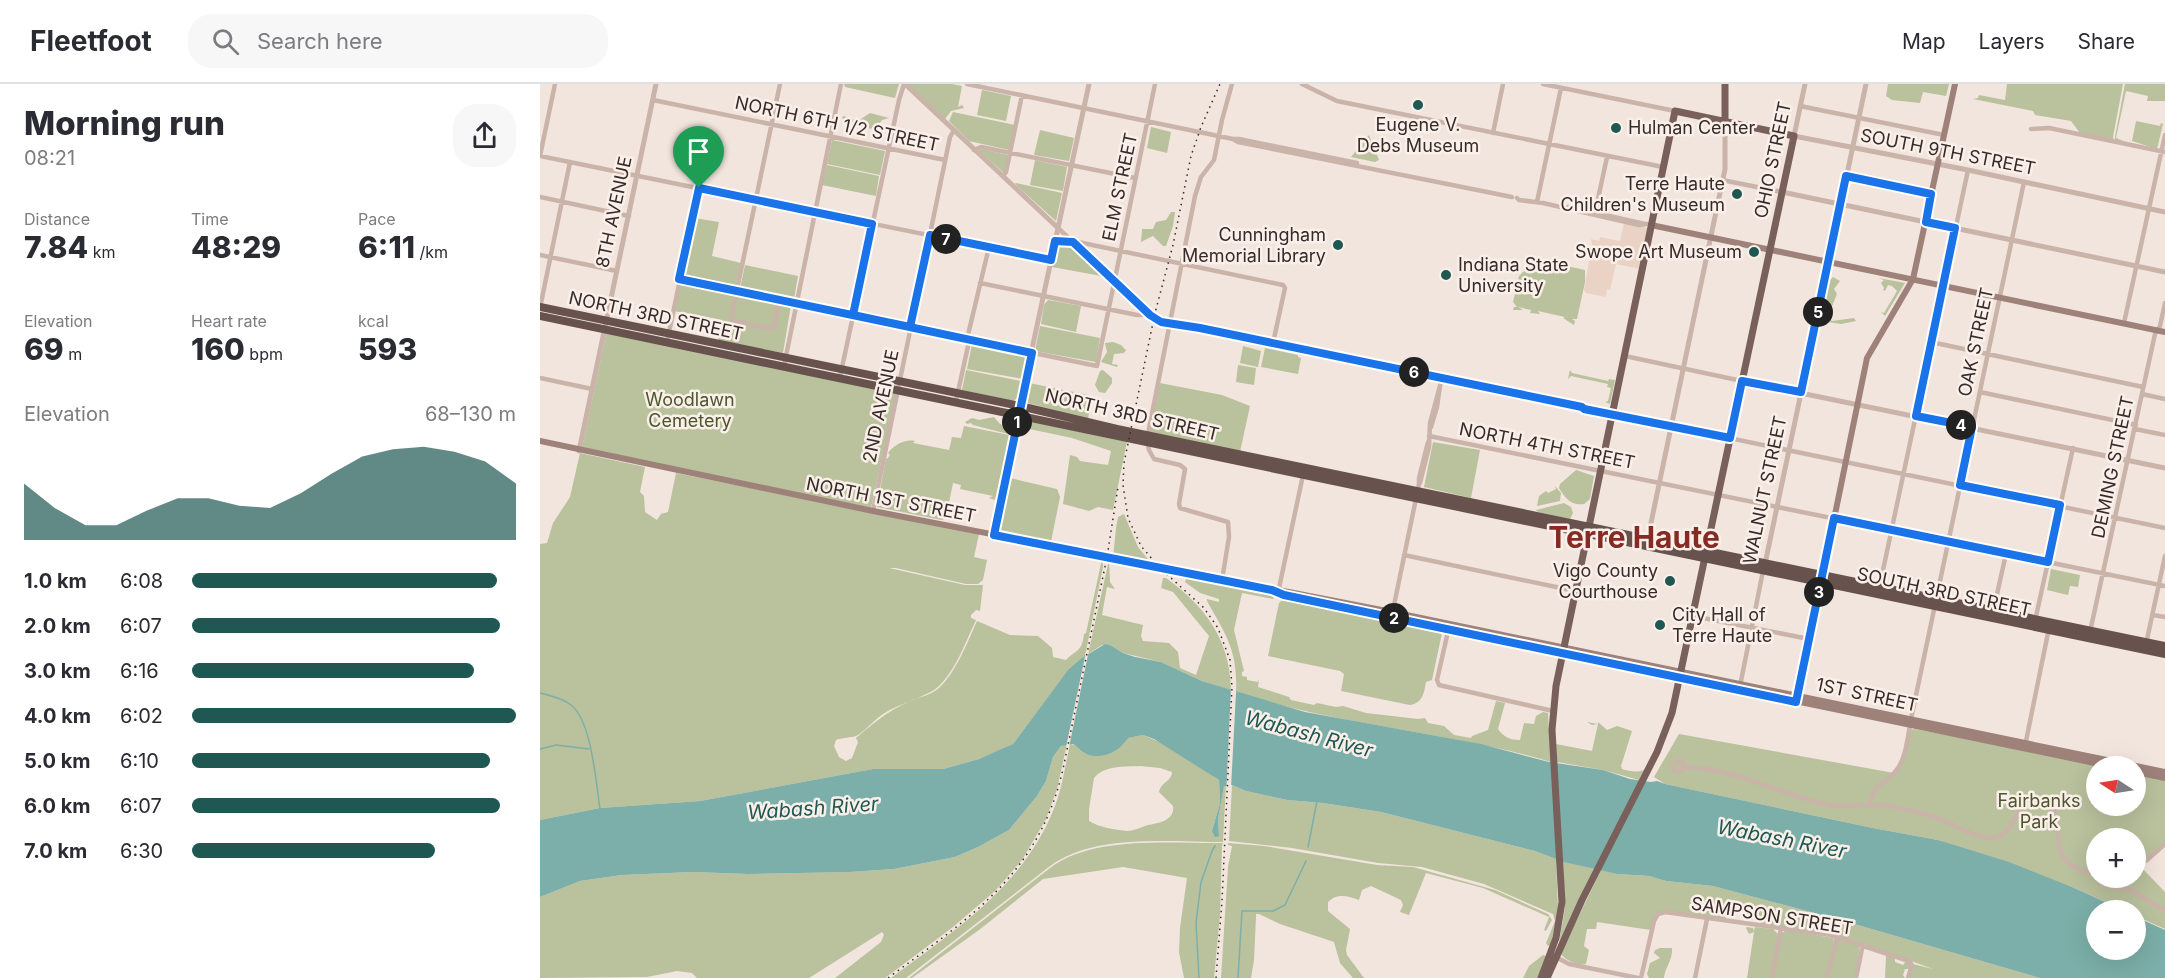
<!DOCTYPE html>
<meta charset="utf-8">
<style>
:root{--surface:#fff;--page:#f7f7f7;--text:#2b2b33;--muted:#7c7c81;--line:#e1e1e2;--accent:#1f5853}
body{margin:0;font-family:Inter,sans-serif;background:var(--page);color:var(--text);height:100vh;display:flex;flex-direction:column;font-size:22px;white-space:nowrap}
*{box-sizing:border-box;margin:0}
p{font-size:20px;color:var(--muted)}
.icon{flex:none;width:33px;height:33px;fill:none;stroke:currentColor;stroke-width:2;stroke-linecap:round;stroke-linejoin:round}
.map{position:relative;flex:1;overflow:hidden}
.details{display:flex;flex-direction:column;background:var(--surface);width:540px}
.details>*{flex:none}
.needle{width:39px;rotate:282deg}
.controls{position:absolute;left:1546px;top:672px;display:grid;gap:12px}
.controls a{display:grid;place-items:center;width:60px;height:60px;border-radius:50%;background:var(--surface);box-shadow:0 6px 24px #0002;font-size:30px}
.pin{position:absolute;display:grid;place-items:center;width:51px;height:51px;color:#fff;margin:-62px -26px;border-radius:50% 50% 50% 0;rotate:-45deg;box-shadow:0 0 6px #0007}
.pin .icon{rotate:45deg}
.km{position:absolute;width:30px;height:30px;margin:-15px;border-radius:50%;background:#222;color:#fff;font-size:16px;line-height:30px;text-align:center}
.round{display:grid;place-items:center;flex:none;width:63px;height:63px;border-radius:24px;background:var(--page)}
.headline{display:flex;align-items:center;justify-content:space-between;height:102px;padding:0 24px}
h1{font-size:33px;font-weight:800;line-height:45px}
.stats{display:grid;grid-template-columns:repeat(3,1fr);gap:9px;height:102px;padding:6px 24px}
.stats div{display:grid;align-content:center}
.stats b{font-size:30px;font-weight:800}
.stats small{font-size:16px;font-weight:400}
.stats p{font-size:16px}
.chart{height:168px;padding:12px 24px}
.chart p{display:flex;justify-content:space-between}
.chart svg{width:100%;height:108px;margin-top:6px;fill:var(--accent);opacity:.7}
ul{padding:0 24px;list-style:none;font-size:20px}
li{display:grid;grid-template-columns:96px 72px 1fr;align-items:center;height:45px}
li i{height:15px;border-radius:8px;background:var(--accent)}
header{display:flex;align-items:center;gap:36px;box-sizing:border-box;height:84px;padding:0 30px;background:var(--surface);border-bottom:2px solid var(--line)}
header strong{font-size:28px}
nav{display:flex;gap:33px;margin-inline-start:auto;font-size:21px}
.search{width:420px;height:54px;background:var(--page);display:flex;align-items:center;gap:15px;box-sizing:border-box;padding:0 21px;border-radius:24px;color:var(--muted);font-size:22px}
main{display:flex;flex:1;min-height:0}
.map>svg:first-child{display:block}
.green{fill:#bac19d;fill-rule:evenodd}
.plaza{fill:#ead3c4}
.water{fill:#7cafa9}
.pier{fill:#f2e5dd}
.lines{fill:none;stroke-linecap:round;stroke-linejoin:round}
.stream{stroke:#7cafa9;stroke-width:1.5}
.minor{stroke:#cab3a9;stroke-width:4.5}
.tertiary{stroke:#cab3a9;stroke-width:5}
.secondary{stroke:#9e827a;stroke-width:6}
.primary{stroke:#79605a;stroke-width:7}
.trunk{stroke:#68524d;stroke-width:8}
.rail{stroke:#372b29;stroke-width:1.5;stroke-dasharray:1.5 4.5;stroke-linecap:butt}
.route-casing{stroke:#fff;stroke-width:12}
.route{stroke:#1a73e8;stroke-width:8}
.poi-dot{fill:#1f5853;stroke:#faf0e9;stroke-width:2}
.labels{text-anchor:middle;stroke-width:5;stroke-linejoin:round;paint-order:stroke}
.street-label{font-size:18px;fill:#372b29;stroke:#faf0e9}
.poi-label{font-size:18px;fill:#372b29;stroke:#faf0e9;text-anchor:end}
.park-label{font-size:18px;fill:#4d552d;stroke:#faf0e9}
.water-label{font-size:20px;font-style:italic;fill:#1f5853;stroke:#faf0e9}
.town-label{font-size:30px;font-weight:bold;fill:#852b23;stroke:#faf0e9}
</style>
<header>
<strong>Fleetfoot</strong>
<div class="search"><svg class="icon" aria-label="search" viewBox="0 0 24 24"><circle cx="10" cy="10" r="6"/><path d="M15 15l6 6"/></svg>Search here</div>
<nav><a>Map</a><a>Layers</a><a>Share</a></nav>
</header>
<main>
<section class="details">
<div class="headline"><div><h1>Morning run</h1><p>08:21</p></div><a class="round"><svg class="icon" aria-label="share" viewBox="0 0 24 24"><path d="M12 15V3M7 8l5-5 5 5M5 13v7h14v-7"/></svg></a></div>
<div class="stats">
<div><p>Distance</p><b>7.84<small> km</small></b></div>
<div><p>Time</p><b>48:29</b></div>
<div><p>Pace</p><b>6:11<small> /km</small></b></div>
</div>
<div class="stats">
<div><p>Elevation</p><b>69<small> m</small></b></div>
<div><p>Heart rate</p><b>160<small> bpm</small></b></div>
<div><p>kcal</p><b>593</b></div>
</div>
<div class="chart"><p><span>Elevation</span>68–130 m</p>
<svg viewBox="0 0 160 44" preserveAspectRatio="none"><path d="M0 44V21L10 31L20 38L30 38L40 32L50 27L60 27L70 30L80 31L90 25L100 17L110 10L120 7L130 6L140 8L150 12L160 21V44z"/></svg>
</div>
<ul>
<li><b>1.0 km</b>6:08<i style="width:94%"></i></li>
<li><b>2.0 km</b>6:07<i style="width:95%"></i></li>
<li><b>3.0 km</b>6:16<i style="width:87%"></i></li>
<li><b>4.0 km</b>6:02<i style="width:100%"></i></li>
<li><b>5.0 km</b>6:10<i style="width:92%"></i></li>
<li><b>6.0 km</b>6:07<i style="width:95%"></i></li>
<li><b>7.0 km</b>6:30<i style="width:75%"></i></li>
</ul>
</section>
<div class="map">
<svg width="1625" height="894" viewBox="0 0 1625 894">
<rect width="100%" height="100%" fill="#f2e5dd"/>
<path class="green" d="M304,0h55l-4,14 -50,-11z
M368,0h44l10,2 -4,21 4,-2 2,3 -13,3 -6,8z
M1348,0h61l-3,12 -23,-4 -3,11 -28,-3 -6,-4z
M1467,0h116l-10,53 1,4 -34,-8 -9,-12 -36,-6 -2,-4 -60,-12 5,-1 1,-3 26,5z
M1585,0h40v17h-18l1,-5 -22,-5 -10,47 10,4 -11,-2v-3z
M442,6l29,6 -5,25 -29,-6z
M413,28l62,13 -6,25 -40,-9 -20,-20z
M330,29l19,5 -7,2 -6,9c-10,0 -27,-5 -34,-11l1,-2 15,5z
M1596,37l24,5 1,-3 2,1 -6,25 -25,-8z
M611,43l20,5 -4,21 -20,-5z
M500,46l34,8 -5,23 -35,-6z
M829,51l10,25 -4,2 -24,-5z
M292,56l53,11 -5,24 -53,-11z
M441,65l27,6 -4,18 -25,-22z
M495,76l32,7 -4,24 -33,-6z
M287,81l52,11 -3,20 -54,-11z
M476,99l46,10 -6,28 -41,-37z
M631,128h4l-2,14 -7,20h-3l-10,-10 -12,6 1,-13h11l3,-7 10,-2z
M154,134l25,4 -7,34 29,7 -6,25 -53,-11z
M518,160l17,3 32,30 -55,-10z
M990,174l55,12v12l-8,37h-5l3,2 -1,4 -11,-7 2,-1 -27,-6 2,3 -10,-1 1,-3 -13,-3 5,3h-10l1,-3h3l-4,-5 6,-26 6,-6 1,-8z
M205,181l53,11 -4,23 -54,-10z
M1293,193l7,4 -6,8 3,5 -9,22 4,5 22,-3 2,3 -15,3 -20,-3 9,-41z
M1338,194l27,5 -20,33 -4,-4 3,1 13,-22 -5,-5 -4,-1 -3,6 -2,-1 1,-2 -3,-5 3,-3z
M141,199l110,22 -8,48 -65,-12 4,-21 -48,-9z
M508,216l33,6 -5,26 -35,-8 3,-19z
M500,242l60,12 -4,24 -61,-11z
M68,248l288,62 -25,114 -289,-60 24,-114z
M573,258l8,3 5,5 -2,3 -10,1 -2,10 6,1 -1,2 -16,-5 6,-10 -2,-9z
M432,260l56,11 -5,24 -56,-10z
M703,262l18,5 -3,16 -18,-4z
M725,264l33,7v2l3,1 -3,16 -37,-7z
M698,281l18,3 -2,17 -18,-3z
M426,286l55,11 -1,15 -7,5 -51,-11z
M563,286l9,8v5l-7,10 -6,-1 -4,-7 5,-14z
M1030,286l2,3 36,8 1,-2 6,1 -5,24 -5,-2 3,-1 3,-13 -4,-1 1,-3 -37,-8 -3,3z
M489,299l60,12 -1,8 3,1 -3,15 -60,-16 -2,-11z
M620,299l62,12 28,11 -10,46 -90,-20z
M454,333l5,6 10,6 -1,5 -35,-9 -2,-2 -4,1 -2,-2 7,-4 7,2z
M484,336l103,22 -14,68 -15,-3 -9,4 -26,-7 7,-49 7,2 3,4 28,4 3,-14 -39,-13 -52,-11z
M424,342l45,9 -4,31h-2l-8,34 -6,-2 4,-2 -33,-7 1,-4 -8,-2 -7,35 -4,2 -65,-13 9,-49 1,1 3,-4 -2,-2c6,-8 17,-14 27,-12l-2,2 36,7 3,-13 9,1z
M893,358l47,8 -9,48 -47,-11z
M40,369l65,14 -5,25 4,4 1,16 12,8 4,-6 7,-2 8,-39 303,61 -5,23 13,3 -4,20 -5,4h-12l-70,-16h-7l76,17h18l-3,26 -4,-1 -5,5v3l5,2c-10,21 -20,49 -36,65 -10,11 -42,19 -57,29 -9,6 -16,15 -25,21 -5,3 -15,2 -22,5l-2,6 5,11 7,4 6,-3 6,-16 -2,-4c16,-14 31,-26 50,-35 11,-6 25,-7 34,-16 16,-15 28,-46 37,-66l33,14 28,1 14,12 1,9 13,3c11,-11 16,-8 18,-26l2,-1 16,-74 1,8 -18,89 -22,21 -50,67 -14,7 -20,8 -36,10h-70l-173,32 -100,7 -60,12v-276l7,-1 6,-20 17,-26z
M1036,386l18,6 -4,23 -6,5c-13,2 -19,-6 -25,-16l1,-4z
M470,394l47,11 3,8 -9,45 -47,-9 -5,-6z
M1015,402l6,7 -1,8 -23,5 2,-10 7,-5 2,2 8,-4z
M1024,419l7,4 2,6 -3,6 -32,-7 -2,-2z
M584,430l14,33 13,16 -38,-7c2,-13 2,-26 5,-39z
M569,476l1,22 5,7 -8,-2 -5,28 41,10 -2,11 2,5 26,2 9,9 2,16 16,7 13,-39 -36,-44 -12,-4 2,-10h3c40,29 64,62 65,112l-29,-9 -41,-19 -38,-9 -11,-7 -10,-1 -14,9z
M1511,485l29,6 -2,12 -8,-1 -2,9 -21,-5z
M647,492l84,17 3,6 -32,-6 -8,37 10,41 -2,1v4l5,1v3l11,2 1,-3 -1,8 31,10 2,3 23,5 3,-2 19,4 7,-1 23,7 52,6 7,-1 3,5 16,3 10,9 17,3 1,-2 16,-6 8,-29 9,2 -7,26c5,8 13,11 22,11l4,-17 10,1 2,-8 7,-4 5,1 3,49c-104,-31 -213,-36 -315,-70 2,-41 -10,-57 -29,-91v-2l12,3v-3l-19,-6 -15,-11z
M742,516l160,33 -10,47 -6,2c-2,11 -3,21 -16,23l-69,-14 3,-17 -4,-3 -72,-15 11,-53z
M1047,638l11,2v-2l9,8 10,-4 15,5 -11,35 1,3c7,2 15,4 22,1l-5,10 -36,-10 -46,-8 -1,-18 36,7 6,-27 -6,1z
M1374,645l201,37h-18v40h39v-36l29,6v68l-26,21 26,27v37l-29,-13v-6h-12l-52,-23 -134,-47 -65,-12 -208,-44 -11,-7 25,-43 215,39 9,-13 8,-30zM1557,754h39v40h-39z
M603,651l21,9 55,36 1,23 -8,28 7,5 -1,-17 6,-34 2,-1 -3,58c-52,0 -129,-9 -173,24l-144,112h-15c63,-47 131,-91 162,-167 9,-21 12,-45 17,-67 18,4 27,19 47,5 5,-4 8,-6 10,-11zM600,682l20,2 12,4c0,9 -11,10 -13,20l14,14c2,16 -16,17 -28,20 -6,2 -12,5 -18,5 -11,-1 -29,-4 -38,-10v-12l5,-31c10,-13 31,-11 46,-12z
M527,660l-10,45 -11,30 -24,41 -27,31 -42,36 -68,51h-50l46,-36 3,-7 -2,-3 -73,46h-112l-5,-5 -15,-2 -30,6 -107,1v-81l40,-16 42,-6 71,-3 55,2 102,-2 44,-3 61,-12 23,-10 31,-17 28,-34 9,-15 7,-24 5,-7 3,-4z
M692,701l14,6 41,9 36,3 58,9 154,39 21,8 2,51 -7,35 -3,1 -2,-3 9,-22 -2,-7 -69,-30 -62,-17 -44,-4 -86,-15 -63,-7z
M683,759l-1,2 -2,70 -6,63h-30l-5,-26 1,-24 7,-50 -64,-11 -80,12 -64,51 -67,48h-3l141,-110c44,-33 121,-24 173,-25z
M688,759l36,3 113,19 36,2 82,23 53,24 4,6 -6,11 -2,-1 5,-13 -66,-29 -57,-15 -17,42 -9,-3 3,-7 -2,-5 -30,-14 -9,4 -3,10c-11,-4 -22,-7 -31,2v9l22,18 -4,21 1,5 17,23h-11l-13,-15 -6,-21 -54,-18 -21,-10h-3v3l-2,43 -3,18h-30l7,-111 4,-21 -4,-1z
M1023,777l32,8 -37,79 7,-40z
M1061,786l16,4 32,2 17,5 47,5 131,35 196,57h-130l3,-14 20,5 -69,-25 -33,-10 -75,-10 2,-17 -29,-4 -4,17 -65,-8 -9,18 -54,-8 -1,7h-9l-3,17 5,4 -3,14c-7,2 -20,-3 -25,-10l1,-3z
M1207,843l6,1 1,3 1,-4 18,2 5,5 -7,44h-24l7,-46 -5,2 -3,-6z
M1246,846l47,8 1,3 -8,37h-53l9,-45z
M1297,856l23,6 -5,32h-27z
M1120,864h12c1,12 -7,19 -8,30h-15l-2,-4 3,-11 10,-5 -6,-5 1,-3z
M1003,871l3,1 -8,22h-15l6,-12z
M1346,871l9,2v5l8,3 3,-4 4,3v5h-5l-2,6 2,3h-20z"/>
<path class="plaza" d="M1084,139l24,5 -8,41 -24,-5 -6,26 -3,-1 -1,8 -20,-4 -2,-3 8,-45 -1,-6 8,2 1,-4 20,4z"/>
<path class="water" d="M565,560l7,2 11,7 12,4 26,5 41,19 103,31 176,32 68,18 54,8 27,9 21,3 6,-1 8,3 208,44 65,12 71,22 63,25 51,23h-26v40h39v-33l29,13v48h-125l-196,-57 -131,-35 -47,-5 -17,-5 -32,-2 -53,-12 -29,-11 -154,-39 -58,-9 -36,-3 -41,-9 -14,-6 -8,1 -6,33 1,17 -4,1 -3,-6 8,-28 -1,-23 -65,-41 -11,-4 -15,3c-8,13 -24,21 -39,17 -6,-2 -11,-8 -16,-11l-12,2 -8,11 -7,24 -9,15 -28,34 -31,17 -23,10 -61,12 -44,3 -102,2 -55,-2 -71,3 -42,6 -40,16v-77l60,-12 100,-7 173,-32h70l36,-10 34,-15 55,-74 14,-12z"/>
<path class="pier" d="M549,566l-20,97h-3l20,-95z
M691,603l5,2v3l-5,96 -4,-1 -1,10z"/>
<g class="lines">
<path class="stream" d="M0,609c11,3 22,5 31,12 21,16 25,79 29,104
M0,665l16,-4 33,4
M768,763l9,-46
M659,894l-3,-55 5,-41 11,-31 3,-5
M698,894l4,-67h31l12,-6 21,-44"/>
<path class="minor" d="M427,0l266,55 5,3 274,55
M762,0l35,17 326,66
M1003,0l132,27
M113,16l292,60
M1260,22l144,29
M1491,45l18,-1 116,24
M953,49l10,-49
M693,55h6l118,24
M434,66l7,-3 154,31
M0,72l511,104
M0,72l15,-72
M463,92l3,-4 16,-77
M1306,92l85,18
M1182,96l60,12
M0,113l89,19
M977,114l2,2 24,3 96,22 8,-1
M997,118l24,-114
M1026,124l3,-1 76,17
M1055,129l12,-56
M518,144l92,87 11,7 24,2 417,89
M515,157l15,2 8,-1 205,43 2,3 -12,55
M0,171l77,16
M139,196l418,86 58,-282
M440,199l157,32h5l4,-3
M239,216l-5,27 -3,2 -38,-8 -2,-3 49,-234
M0,224l30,-146
M1584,239l41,-188
M127,258l32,-154
M1391,258l212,45
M1085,272l117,25
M244,282l57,-282
M300,293l59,-277 5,-16
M0,294l52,11
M1440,308l156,33
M1602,310l23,5
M416,317l12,-55v-11l21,-88
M1042,323l3,-1 57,14 523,108
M891,343l6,-20 3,-21
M1595,345l30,6
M889,352l736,150
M880,399l9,-36 1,-24 12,-45
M333,427l77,-374 4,-7
M454,451l24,-121
M864,471l171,36
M682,496l7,-43 -1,-15 -48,-14 -1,-4 6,-35 -5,-4 -26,-6 -5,-9 -2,-11 48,-243 6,-19 13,-17 8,-40 10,-36
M1339,505l89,-419
M738,509l25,-118
M1453,528l13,-58
M852,531l27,-131v-6l9,-36
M1613,531l12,2
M1153,532l116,23
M1495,537l38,-173
M909,543l-12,53 2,5 114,26
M1550,548l65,-298 5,-8 5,-23
M1606,560l19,-88
M1200,602l23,-115
M1257,612l24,-114
M1371,635l113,-537
M1485,662l24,-118
M1145,683l-3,-5 -4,-1 -5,4 1,5 5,2 6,-5c53,2 90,26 140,37 16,4 29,1 45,1 19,-1 40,5 58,10 20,5 42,21 59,23 30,4 25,-44 56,-33 35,11 -12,58 54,69
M1330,721c3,-24 17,-20 28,-37 8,-12 9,-28 12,-42
M1596,782l11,-6 18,-16
M1559,794l1,6 31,6 33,20
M1014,872l15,8 69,14
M1101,894l13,-57 4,-7 7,-2 165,23 79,26 3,4 -4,13
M1155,894l12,-59
M1232,894l9,-50
M1287,894l10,-41
M1316,894l7,-34"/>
<path class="tertiary" d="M365,0l153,144
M1265,0l-11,52 174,34 197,42
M1242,108l383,80
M1202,297l423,87
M478,330l71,-330
M39,367l77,-367
M1107,458l78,-373v-47
M1225,480l101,-480"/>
<path class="secondary" d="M1111,141l514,107
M0,357l333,70 519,101 773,160
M1282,494l45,-220 46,-79 42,-195
M735,507l9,4 825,171
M1596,688l29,6"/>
<path class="primary" d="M1185,0v38
M1001,894l15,-40 6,-36 -10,-172 4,-44 119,-575 119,25 -122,577 -15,39 -75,148 -35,78"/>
<path class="trunk" d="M0,223l480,99 97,23 1048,217
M0,232l1625,338"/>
<path class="rail" d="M348,894c81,-60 151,-103 175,-209l44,-212 11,-70
M676,894l6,-77 10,-214 -2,-27 -12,-32 -14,-20 -45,-41 -18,-21 -13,-28 -5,-33 1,-22 31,-150 18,-68 18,-89 10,-29 19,-43"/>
</g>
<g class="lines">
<defs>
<path id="route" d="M159,104l173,36 -19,91 179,38 -38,182 228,45 50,10 12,5 512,107 38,-184 214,44 12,-57 -100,-20 12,-58 -56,-11 39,-188 -29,-6 5,-28 -85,-18 -45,216 -59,-11 -12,57 -146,-29 -2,-2 -382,-79 -39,-6 -11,-7 -77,-73 -18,-1 -4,19 -121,-25 -20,92 -231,-48 20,-91"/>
</defs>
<use href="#route" class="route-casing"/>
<use href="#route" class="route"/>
</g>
<g class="poi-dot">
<circle cx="878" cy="21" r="6"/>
<circle cx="1076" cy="44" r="6"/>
<circle cx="1197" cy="110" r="6"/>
<circle cx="798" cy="161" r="6"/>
<circle cx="1214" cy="168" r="6"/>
<circle cx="906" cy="191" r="6"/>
<circle cx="1130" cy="497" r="6"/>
<circle cx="1120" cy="541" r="6"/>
</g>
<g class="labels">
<g class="street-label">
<text transform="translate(297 40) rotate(12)" y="6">NORTH 6TH 1/2 STREET</text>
<text transform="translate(1408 68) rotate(11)" y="6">SOUTH 9TH STREET</text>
<text transform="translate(1233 76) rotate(-78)" y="6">OHIO STREET</text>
<text transform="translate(580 103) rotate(-78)" y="6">ELM STREET</text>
<text transform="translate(74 128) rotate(-78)" y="6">8TH AVENUE</text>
<text transform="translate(116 232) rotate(12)" y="6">NORTH 3RD STREET</text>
<text transform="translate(1436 258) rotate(-78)" y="6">OAK STREET</text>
<text transform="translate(341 322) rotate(-78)" y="6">2ND AVENUE</text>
<text transform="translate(592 331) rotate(13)" y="6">NORTH 3RD STREET</text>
<text transform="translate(1007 362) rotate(11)" y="6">NORTH 4TH STREET</text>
<text transform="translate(1573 383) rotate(-78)" y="6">DEMING STREET</text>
<text transform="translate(1225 406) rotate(-78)" y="6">WALNUT STREET</text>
<text transform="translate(351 416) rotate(11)" y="6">NORTH 1ST STREET</text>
<text transform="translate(1404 508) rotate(12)" y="6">SOUTH 3RD STREET</text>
<text transform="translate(1327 611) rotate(12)" y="6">1ST STREET</text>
<text transform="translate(1232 832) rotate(9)" y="6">SAMPSON STREET</text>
</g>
<g class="poi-label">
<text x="878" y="47" text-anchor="middle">Eugene V.<tspan x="878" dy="21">Debs Museum</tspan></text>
<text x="1088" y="50" text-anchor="start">Hulman Center</text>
<text x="1185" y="106">Terre Haute<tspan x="1185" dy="21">Children's Museum</tspan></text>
<text x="786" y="157">Cunningham<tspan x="786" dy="21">Memorial Library</tspan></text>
<text x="1202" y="174">Swope Art Museum</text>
<text x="918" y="187" text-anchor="start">Indiana State<tspan x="918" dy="21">University</tspan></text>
<text x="1118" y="493">Vigo County<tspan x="1118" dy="21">Courthouse</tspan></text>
<text x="1132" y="537" text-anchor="start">City Hall of<tspan x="1132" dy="21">Terre Haute</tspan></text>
</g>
<g class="park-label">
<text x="150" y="322">Woodlawn<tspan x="150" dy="21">Cemetery</tspan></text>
<text x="1499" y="723">Fairbanks<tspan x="1499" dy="21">Park</tspan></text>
</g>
<g class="water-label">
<text transform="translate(769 650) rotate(15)" y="7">Wabash River</text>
<text transform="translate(273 724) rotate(-4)" y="7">Wabash River</text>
<text transform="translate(1242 755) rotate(11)" y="7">Wabash River</text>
</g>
<g class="town-label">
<text x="1094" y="464">Terre Haute</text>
</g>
</g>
</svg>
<div class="controls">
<a><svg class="needle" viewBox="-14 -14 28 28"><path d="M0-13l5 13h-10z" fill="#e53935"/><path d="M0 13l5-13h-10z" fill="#7c7c81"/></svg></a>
<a>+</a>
<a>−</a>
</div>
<div class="pin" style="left:159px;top:104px;background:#1e9e55"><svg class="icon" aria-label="arrive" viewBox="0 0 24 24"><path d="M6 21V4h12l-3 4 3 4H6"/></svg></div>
<b class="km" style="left:477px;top:338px">1</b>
<b class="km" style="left:854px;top:534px">2</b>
<b class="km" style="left:1279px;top:508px">3</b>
<b class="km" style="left:1421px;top:341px">4</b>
<b class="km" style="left:1278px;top:228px">5</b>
<b class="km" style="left:874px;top:288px">6</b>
<b class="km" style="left:406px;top:155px">7</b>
</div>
</main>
